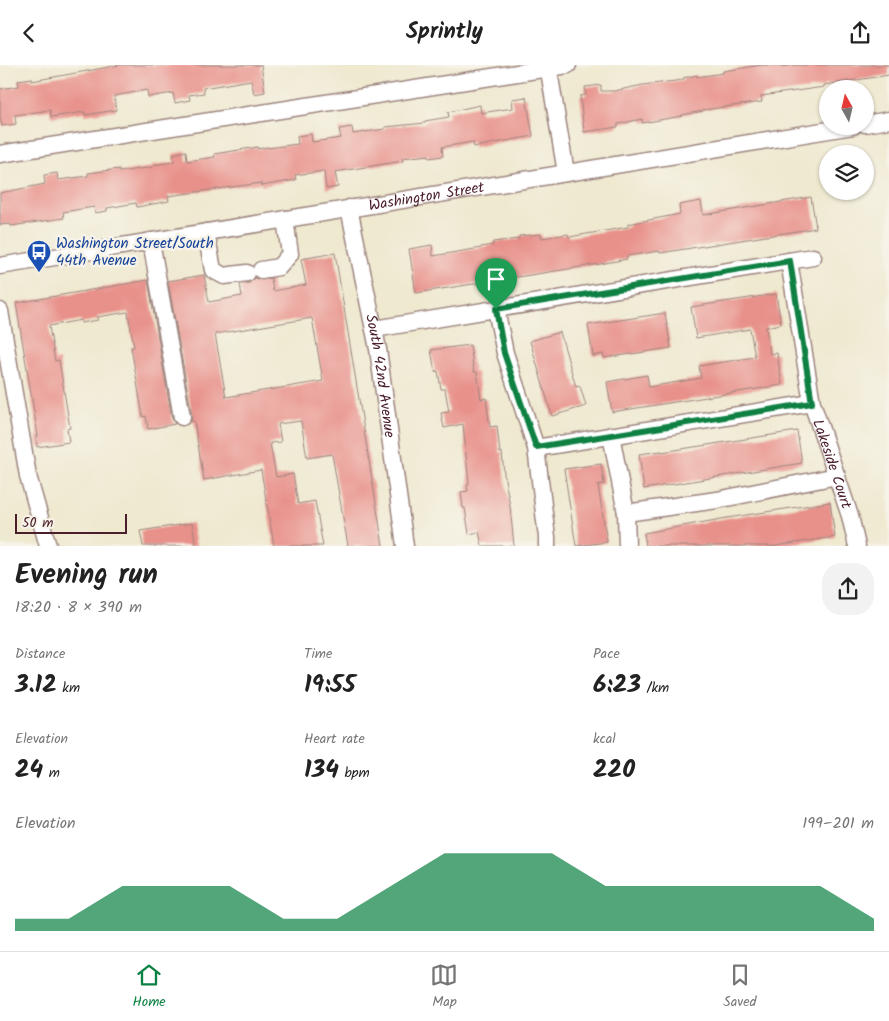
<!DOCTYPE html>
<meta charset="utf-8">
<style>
:root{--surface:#fff;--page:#f2f2f2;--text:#222;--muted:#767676;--line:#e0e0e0;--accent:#0b8043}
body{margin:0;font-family:Kalam,sans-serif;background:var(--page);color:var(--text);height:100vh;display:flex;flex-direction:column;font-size:19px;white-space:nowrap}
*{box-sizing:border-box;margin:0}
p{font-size:16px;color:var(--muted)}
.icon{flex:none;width:28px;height:28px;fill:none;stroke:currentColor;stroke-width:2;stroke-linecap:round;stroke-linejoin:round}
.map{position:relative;height:481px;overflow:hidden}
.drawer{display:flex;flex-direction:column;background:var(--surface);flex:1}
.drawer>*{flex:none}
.needle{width:32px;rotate:352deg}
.buttons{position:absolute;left:819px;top:15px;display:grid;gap:10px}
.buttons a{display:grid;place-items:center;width:55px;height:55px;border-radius:50%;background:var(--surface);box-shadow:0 1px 4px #0004;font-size:25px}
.scale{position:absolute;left:15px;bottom:12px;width:112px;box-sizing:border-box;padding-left:5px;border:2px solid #4a1f2b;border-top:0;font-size:14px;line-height:18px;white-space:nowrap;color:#4a1f2b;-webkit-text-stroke:4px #f7f3e8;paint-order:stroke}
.pin{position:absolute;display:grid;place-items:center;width:42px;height:42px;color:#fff;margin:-51px -21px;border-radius:50% 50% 50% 0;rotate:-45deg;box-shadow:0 0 5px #0007}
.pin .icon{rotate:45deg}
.round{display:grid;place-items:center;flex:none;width:52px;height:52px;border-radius:20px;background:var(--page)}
.summary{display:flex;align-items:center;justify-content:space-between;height:85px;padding:0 15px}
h1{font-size:28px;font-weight:600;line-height:38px}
.stats{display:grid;grid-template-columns:repeat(3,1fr);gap:8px;height:85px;padding:5px 15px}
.stats div{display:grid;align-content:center}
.stats b{font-size:25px;font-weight:600}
.stats small{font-size:14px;font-weight:400}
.stats p{font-size:14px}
.chart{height:140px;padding:10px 15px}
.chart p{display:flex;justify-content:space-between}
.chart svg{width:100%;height:90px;margin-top:5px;fill:var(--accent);opacity:.7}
header{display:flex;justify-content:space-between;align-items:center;height:65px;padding:0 15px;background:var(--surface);font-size:22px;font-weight:600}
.tabs{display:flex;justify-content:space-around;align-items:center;height:70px;border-top:1px solid var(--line);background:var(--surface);font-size:14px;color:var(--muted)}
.tabs a{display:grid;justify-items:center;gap:2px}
.tabs .on{color:var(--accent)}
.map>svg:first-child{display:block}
.building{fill:#e8908a;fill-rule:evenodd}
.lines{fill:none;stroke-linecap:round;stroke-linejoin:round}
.minor-casing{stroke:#9c847e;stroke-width:19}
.minor{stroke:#fff;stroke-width:16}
.route-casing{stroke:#fff;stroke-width:10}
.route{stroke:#0b8043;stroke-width:6}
.labels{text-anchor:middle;stroke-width:5;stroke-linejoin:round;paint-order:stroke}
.street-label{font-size:15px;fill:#4a1f2b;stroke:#f7f3e8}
.transit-label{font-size:15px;fill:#164399;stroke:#f7f3e8;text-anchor:start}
</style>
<header><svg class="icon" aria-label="back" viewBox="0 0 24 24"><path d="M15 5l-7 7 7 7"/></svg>Sprintly<svg class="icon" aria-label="share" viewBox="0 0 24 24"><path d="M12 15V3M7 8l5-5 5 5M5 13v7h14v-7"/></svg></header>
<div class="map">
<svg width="889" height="481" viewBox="0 0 889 481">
<rect width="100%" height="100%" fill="#f7f3e8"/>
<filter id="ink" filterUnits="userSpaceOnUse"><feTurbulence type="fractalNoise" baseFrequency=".02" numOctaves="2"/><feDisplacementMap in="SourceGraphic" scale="10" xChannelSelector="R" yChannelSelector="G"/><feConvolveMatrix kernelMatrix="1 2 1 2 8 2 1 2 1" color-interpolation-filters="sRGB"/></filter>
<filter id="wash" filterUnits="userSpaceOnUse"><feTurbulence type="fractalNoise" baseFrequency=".0096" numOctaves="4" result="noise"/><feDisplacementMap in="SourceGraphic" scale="20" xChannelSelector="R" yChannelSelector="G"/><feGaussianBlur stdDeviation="1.12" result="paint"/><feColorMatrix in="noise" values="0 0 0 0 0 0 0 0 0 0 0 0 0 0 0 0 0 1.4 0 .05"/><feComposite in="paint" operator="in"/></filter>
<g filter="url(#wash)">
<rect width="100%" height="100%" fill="#efe9d0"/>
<g id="blocks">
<path class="building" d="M120,0h141l4,27 -11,2 -3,-14 -48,8 1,5 -15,2 1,5 -15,3 -2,-10 -25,4 -1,-7 -33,6 2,14 -31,5v-3l-34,5 -1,-7 -35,5 1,9 -14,2 -2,-9v-28l19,-3 -1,-6 14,-2v3z
M762,0h19v2l14,-2h94v10l-65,10v2l-63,9 1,6 -59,8v1l-21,4v1l-40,7v-4l-24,5v3l-34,5 -4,-36 6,-1 -1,-8 16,-2v6h13l29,-6 40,-5v-2l14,-3v2l26,-4v-2z
M526,32l7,39 -59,11 -1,-5 -31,5 1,9 -14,2v-3l-27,3 1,3 -68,11 3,15 -12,2 -2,-18 -29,4 1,5 -35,6v-3l-93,13 1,5 -32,6 -1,-4 -29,5v3l-12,2 -1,-6 -31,5 1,6 -53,8 -1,-2 -10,1v-32l45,-9 -1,-9 13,-2 1,7 30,-4v-3l31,-4v3l34,-5 -1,-2 22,-3 -1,-8 13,-3 1,10 28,-4 -1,-3 44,-7v2l9,-2 1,1 30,-4 -1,-8 14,-2 1,8 29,-4 -2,-9 13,-2 1,7 32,-5v-2l40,-4v-2l24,-4 -1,-5 32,-7 1,8 32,-5 -1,-9z
M811,132l5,31 -156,25 -1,-2 -32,5v3l-27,5 -184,29 -7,-44 23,-4 1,11 48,-8v-1l12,-2v-3l26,-3v-3l22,-2 1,4 26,-4 1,3 59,-10v-3l52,-10 -1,-9 22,-4 2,14z
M335,188l48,293h-35l-16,-92 -25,4 -6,-37 -23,3 3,18 -11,1 6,34 17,-3 5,30 17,-3 8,45h-49l-13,-76 -57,10 -10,-59h-3l1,-6 -24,-134 36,-6 5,27 33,-6 -2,-12 9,-1 6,-5 7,2 9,-2 2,13 33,-6 -5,-26zM312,253l11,63 -97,16 -11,-63z
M148,215l24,139 3,5 -27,5 -2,-13 -3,1 -12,-70h3l-6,-35 -31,5 1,3 -17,3v-3l-32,6 6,35 4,-1 11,68 -3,1 2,13 -32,5 -1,-11h2l-22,-133z
M776,229l5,30 -15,3 4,27 7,-1 5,32 -170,27 -5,-30 40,-7 2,12 52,-9 -2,-12 56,-9 -5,-28 -54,9 -5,-31z
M665,248l6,35 -67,10 -1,-4 -10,2 -5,-31z
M560,267l16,55 4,-1 6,20 -34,10 -22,-75z
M470,280l4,27h3l4,27 5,-1 4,29 7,-1 3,27 2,-1 2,22 6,32 4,40h-32l-3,-14 -10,2 -4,-26h-2l-2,-16 7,-1 -1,-6 2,-1 -6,-60 -19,4 -3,-15 8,-1 -4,-23h-4l-3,-18 -3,1 -4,-22z
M797,366l5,32 -158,26 -5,-35 23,-3v1z
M601,399l3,20 -6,1 9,57 -31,4 -12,-77z
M830,437l5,35 -60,9h-129l-2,-13 83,-15z
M192,458l4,23h-53l-3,-15z"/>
</g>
</g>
<g filter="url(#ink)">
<use href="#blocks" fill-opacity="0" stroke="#9c847e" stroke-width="1"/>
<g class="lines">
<defs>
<g id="minor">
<path d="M548,0l18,108"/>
<path d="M865,59l24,-4"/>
<path d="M0,89l568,-89"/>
<path id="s1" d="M349,143l29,141 27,197"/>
<path d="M206,167l7,38 11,6 23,-3"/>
<path d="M151,176l31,176"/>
<path id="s2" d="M789,196l23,142 38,113 7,30"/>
<path id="s3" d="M0,201l853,-140"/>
<path d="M261,205l18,-3 11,-13 -5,-35"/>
<path d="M496,244l9,44 31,95 11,89v9"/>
<path d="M0,246l28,165 20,70"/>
<path d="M374,264l439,-72"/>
<path d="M611,370l15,78 1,33"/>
<path d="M536,383l276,-45"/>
<path d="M626,448l91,-13 120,-24"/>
</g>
</defs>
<use href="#minor" class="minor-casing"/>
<use href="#minor" class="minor"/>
</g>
</g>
<g class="lines" filter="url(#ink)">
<defs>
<path id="route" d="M790,196l22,142 -276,44 -32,-94 -8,-44z"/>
</defs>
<use href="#route" class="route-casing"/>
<use href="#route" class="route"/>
</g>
<defs>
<symbol id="bus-pin" viewBox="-11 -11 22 30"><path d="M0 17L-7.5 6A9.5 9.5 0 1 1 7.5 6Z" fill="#1a4fb4" stroke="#f7f3e8"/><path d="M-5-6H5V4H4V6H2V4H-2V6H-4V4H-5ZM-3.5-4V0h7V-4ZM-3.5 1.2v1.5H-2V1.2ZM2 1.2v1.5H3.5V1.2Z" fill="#fff"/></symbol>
</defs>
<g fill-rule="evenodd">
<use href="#bus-pin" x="25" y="173" width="28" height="38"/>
</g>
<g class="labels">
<g class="street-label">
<text dy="5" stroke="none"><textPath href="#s3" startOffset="432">Washington Street</textPath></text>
<text dy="5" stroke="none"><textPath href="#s1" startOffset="171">South 42nd Avenue</textPath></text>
<text dy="5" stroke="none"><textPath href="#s2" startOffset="208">Lakeside Court</textPath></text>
</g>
<g class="transit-label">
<text x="56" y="183">Washington Street/South<tspan x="56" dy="17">44th Avenue</tspan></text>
</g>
</g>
</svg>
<div class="buttons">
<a><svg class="needle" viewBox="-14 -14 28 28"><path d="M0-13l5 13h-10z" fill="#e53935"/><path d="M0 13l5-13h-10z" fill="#767676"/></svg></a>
<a><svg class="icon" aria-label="layers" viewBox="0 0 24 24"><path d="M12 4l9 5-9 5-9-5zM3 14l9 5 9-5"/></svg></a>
</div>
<div class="scale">50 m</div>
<div class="pin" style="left:496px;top:244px;background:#1e9e55"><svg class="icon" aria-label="arrive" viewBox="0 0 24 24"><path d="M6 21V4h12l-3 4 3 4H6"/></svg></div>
</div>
<section class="drawer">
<div class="summary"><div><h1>Evening run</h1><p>18:20 · 8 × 390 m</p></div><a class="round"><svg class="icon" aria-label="share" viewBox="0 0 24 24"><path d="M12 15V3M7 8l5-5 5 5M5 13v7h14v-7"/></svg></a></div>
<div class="stats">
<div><p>Distance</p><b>3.12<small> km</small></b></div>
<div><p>Time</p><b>19:55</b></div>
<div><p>Pace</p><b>6:23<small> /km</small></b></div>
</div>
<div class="stats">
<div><p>Elevation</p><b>24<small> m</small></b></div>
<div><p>Heart rate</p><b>134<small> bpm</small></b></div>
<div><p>kcal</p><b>220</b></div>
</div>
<div class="chart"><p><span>Elevation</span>199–201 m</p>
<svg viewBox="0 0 160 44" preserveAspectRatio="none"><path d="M0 44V38L10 38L20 22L30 22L40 22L50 38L60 38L70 22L80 6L90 6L100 6L110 22L120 22L130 22L140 22L150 22L160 38V44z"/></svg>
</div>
</section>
<nav class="tabs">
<a class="on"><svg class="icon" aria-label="home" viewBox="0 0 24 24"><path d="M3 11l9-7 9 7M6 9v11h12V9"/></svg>Home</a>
<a><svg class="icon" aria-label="map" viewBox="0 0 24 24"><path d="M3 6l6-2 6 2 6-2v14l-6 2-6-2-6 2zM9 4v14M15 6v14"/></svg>Map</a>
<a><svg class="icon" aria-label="saved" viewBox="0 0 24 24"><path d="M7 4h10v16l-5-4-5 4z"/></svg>Saved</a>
</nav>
